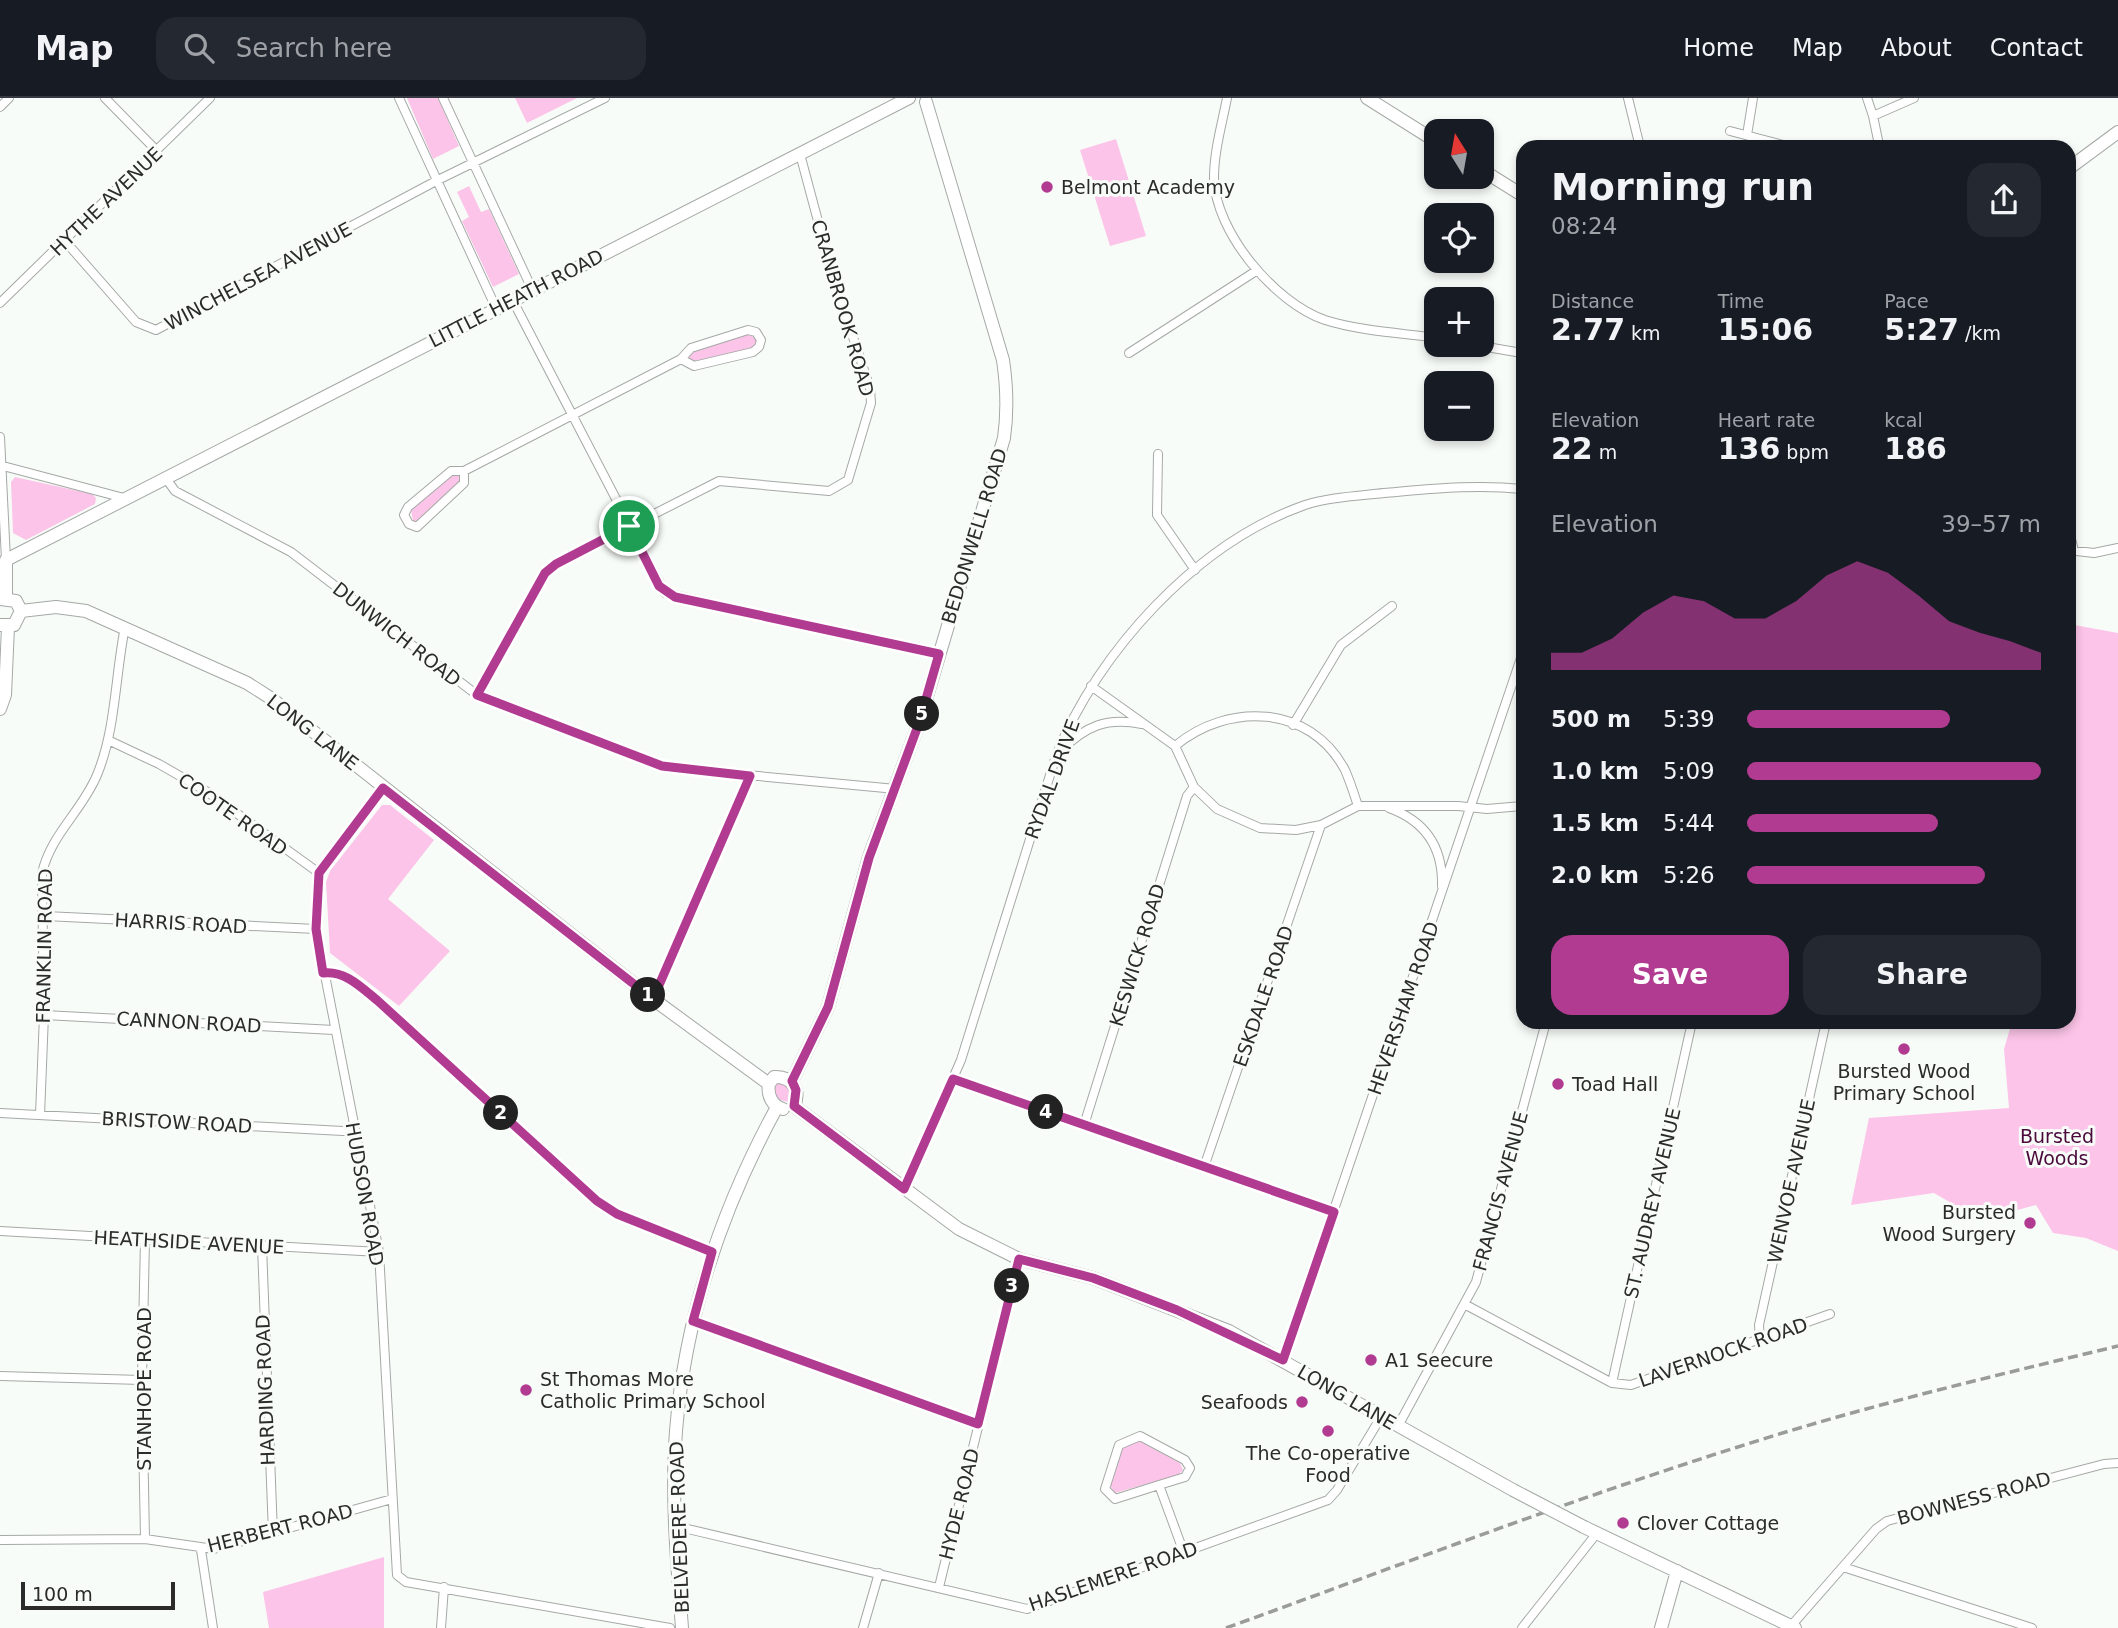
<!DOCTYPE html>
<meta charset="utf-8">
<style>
:root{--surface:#171b24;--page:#242831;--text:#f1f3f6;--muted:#9ea1a6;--line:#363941;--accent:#b13b91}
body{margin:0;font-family:"DejaVu Sans",sans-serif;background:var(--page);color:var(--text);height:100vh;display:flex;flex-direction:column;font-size:26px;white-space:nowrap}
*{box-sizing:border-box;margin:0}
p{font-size:23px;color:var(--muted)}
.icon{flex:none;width:38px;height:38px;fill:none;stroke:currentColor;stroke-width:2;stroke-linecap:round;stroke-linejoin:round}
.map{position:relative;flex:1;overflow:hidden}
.sheet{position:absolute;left:1516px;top:42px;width:560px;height:889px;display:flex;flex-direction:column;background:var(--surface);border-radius:21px;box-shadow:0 4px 10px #0003}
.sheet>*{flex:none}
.needle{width:46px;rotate:349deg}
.tools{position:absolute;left:1424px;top:21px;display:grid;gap:14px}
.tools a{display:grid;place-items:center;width:70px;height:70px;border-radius:14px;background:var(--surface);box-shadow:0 4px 10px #0003;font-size:35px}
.scale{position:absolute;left:21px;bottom:18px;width:154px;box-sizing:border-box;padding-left:7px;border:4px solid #2a2b2a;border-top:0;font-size:19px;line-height:24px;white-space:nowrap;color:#2a2b2a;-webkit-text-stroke:5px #f8fcf8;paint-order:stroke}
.pin{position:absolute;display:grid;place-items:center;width:60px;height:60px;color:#fff;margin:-30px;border:4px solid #fff;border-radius:50%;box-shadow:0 2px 7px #0007}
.km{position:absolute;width:35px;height:35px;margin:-18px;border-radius:50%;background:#222;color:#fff;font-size:19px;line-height:35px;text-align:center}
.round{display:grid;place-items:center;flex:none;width:74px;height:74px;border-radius:21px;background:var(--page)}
.overview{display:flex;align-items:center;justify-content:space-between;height:119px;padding:0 35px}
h1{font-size:38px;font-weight:600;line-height:52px}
.figures{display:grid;grid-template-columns:repeat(3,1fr);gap:10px;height:119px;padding:7px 35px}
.figures div{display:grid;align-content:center}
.figures b{font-size:30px;font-weight:600}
.figures small{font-size:19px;font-weight:400}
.figures p{font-size:19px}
.chart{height:196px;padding:14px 35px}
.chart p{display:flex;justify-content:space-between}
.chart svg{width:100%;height:126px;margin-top:7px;fill:var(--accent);opacity:.7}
.cta{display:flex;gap:14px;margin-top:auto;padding:14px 35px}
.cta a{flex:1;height:80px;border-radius:21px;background:var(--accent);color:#fff;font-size:28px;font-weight:600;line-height:80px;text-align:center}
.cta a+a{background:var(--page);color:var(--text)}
ul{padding:0 35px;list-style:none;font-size:23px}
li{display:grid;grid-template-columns:112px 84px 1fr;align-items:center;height:52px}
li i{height:18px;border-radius:9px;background:var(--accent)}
header{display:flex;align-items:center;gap:42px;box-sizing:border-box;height:98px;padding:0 35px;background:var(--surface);border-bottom:2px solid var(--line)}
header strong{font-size:33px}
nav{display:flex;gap:38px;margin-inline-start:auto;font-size:24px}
.search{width:490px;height:63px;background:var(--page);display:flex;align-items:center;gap:18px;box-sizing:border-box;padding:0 24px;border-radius:21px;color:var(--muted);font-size:26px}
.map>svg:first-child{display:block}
.green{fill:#fcc4e8}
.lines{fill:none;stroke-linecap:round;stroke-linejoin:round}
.street-casing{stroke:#a5a9a6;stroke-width:10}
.secondary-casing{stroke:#a5a9a6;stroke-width:14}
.street{stroke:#fff;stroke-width:8}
.secondary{stroke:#fff;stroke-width:12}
.rail{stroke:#999c99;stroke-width:3.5;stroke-dasharray:10 5;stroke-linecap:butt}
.secondary-bridge-casing{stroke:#a5a9a6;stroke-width:14;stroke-linecap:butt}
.secondary-bridge{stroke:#fff;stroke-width:12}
.route-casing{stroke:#fff;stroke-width:14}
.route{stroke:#b13b91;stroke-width:9}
.poi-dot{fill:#b13b91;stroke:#f8fcf8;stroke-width:2.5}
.labels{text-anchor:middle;stroke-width:6;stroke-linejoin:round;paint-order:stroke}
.poi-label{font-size:19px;fill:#2a2b2a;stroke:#f8fcf8;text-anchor:start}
.street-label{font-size:19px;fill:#2a2b2a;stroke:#f8fcf8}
.park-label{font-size:19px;fill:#4a083b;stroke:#f8fcf8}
</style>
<header>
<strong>Map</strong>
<div class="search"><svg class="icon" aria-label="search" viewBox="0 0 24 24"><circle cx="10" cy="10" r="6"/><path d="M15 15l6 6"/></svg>Search here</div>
<nav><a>Home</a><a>Map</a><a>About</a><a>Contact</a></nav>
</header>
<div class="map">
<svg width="2118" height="1530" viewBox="0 0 2118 1530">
<rect width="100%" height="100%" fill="#f8fcf8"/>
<path class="green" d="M407,0h31l21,48 -26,13z
M515,0h62l-50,25z
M1116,41l30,97 -36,10 -30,-96z
M469,88l12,26 8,-3 30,65 -26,13 -31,-66 7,-4 -12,-25z
M750,236l7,7 -3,7 -60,14 -6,-4 3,-6z
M459,374l4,8 -41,41h-9l-2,-11 43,-36z
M15,379l77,17 4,4 -1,6 -69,36 -13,-7 -2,-51z
M2069,526l49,9v618l-32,-13 -33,-5 -17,-28 -56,15 -46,-27 -83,12 18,-87 140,-10 -5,-59 8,-27h56z
M382,707h8l44,35 -46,59 62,52 -51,55 -69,-53 -4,-71 4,-11z
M777,984l10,2 4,11 -3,7 -11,-3 -4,-10z
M1139,1343l41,22 3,7 -5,5 -63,18 -5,-7 13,-39z
M384,1459v71h-115l-6,-36z"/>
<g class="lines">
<defs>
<path id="street" d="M105,0l52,53
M399,0l97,210
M443,0l89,191
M1227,0c-5,26 -13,53 -13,80 1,54 61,125 111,142 35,11 76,13 112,18
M1628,0l12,49
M1867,0l6,18 41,-18
M0,9l9,-9
M1873,18l5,24
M1730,33l61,16
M1747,37l6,-37
M1802,49l7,-2
M65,143l71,81 20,8 280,-149 169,-83
M512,201l153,294 274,61
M0,205l210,-205
M1475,247l47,8
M1129,255l127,-82
M0,339l6,123
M1158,356l-1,61 38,55
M3,368l121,32
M464,373v12l-47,44 -8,-3 -5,-9 4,-8 43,-36h13l217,-112 10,-11 57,-18 8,2 5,8 -2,7 -6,5 -59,14 -13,-7
M165,379l10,14 116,61 186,143 185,72 234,22
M2068,429l6,24
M2068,452l26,3 24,-5
M1091,588l84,60 19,41 23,22 43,19 36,2 25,-5 37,-19h100l29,3 35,-3
M477,597l68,-121 11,-10 163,-83 110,10 19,-11 23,-77 -1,-15 -37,-111 -33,-123
M1293,627l48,-80 51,-39
M108,642l51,24 47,27 113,82
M1175,648c53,-44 135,-42 170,24 5,11 9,24 13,36
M1060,653c26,-25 46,-34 82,-27
M383,690l-64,85 -3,56 63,323 18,323 9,7 264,46
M1389,710c36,13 54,39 53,78
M45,818l271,13
M323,875c22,-3 39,16 55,28l219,200 20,13 95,38
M653,901l97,-223
M44,917l290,15
M953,981l381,133
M0,1015l343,18 11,-2
M40,1017l4,-100 -2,-142c9,-39 40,-62 55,-98 19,-46 18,-99 28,-148
M1084,1027l103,-329 7,-9
M1204,1069l117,-342
M904,1091l57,-129 95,-304c42,-105 141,-213 249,-251 25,-8 53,-9 79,-12 47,-4 92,-9 138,-4
M0,1133l379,21
M145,1141l-3,141 3,159
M262,1148l11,288
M1466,1207l146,78 19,2 199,-71
M693,1223l285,103
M1760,1242l-1,-15 67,-303
M1283,1262l239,-705
M0,1278l142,4
M1612,1285l80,-361
M1398,1328l78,-144 70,-260
M1159,1387l26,-8 5,-9 -5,-8 -45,-24 -21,9 -14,44 10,10 44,-14 25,68
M675,1428l352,83 301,-109 9,-10 44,-73
M0,1442l145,-1 69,10 178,-50
M201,1452l12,78
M1843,1469l189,61
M939,1489l80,-328
M1791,1528l85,-97 11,-8 217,-57 14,-1
M441,1530l3,-41
M863,1530l16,-55
M1522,1530l75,-95"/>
<path id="secondary" d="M1367,0l70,44
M2068,71l50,-37
M1482,72l40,25
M6,500v-38l903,-462
M21,513l35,-4 30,4 161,72 25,16 381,300 116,85
M0,527h14l7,-14 -5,-10 -15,-2
M0,611l5,-14 3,-68
M792,983l36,-74 41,-150 50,-134 85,-285c4,-28 3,-51 -1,-78l-77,-258
M769,986l5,-7c18,-1 27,13 20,29
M769,986c-2,11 3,22 14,25
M794,1008l165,123 60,30 74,19 136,53 284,159
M1584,1429l211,101
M682,1530c-5,-66 -11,-131 -6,-197 9,-115 46,-223 101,-324
M1661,1530l16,-57"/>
</defs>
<use href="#street" class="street-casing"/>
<use href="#secondary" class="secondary-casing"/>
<use href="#street" class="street"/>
<use href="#secondary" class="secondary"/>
<path class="rail" d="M1226,1530c177,-64 354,-132 534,-188 118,-37 238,-65 358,-94"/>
<defs>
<path id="secondary-bridge" d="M1513,1392l71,37"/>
</defs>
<use href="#secondary-bridge" class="secondary-bridge-casing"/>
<use href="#secondary-bridge" class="secondary-bridge"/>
</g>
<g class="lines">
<defs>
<path id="route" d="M629,428l30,60 16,11 264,57 -20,69 -50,135 -41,149 -36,74 4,9 -2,16 110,83 49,-110 381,133 -51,148 -106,-50 -84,-32 -74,-19 -41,165 -285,-103 19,-69 -95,-38 -20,-13 -219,-200c-16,-13 -33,-31 -55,-28l-7,-44 3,-56 64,-85 270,211 97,-223 -88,-10 -185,-71 68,-122 11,-9z"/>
</defs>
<use href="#route" class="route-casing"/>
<use href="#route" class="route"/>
</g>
<g class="poi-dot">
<circle cx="1047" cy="89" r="7"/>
<circle cx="1904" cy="951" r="7"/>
<circle cx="1558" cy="986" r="7"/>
<circle cx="2030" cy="1125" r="7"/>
<circle cx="1371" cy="1262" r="7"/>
<circle cx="526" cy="1292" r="7"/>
<circle cx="1302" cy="1304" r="7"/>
<circle cx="1328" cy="1333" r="7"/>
<circle cx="1623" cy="1425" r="7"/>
</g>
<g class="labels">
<g class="poi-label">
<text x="1061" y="96">Belmont Academy</text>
<text x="1904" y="980" text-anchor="middle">Bursted Wood<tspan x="1904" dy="22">Primary School</tspan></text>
<text x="1572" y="993">Toad Hall</text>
<text x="2016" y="1121" text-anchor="end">Bursted<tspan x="2016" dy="22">Wood Surgery</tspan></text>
<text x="1385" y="1269">A1 Seecure</text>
<text x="540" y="1288">St Thomas More<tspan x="540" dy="22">Catholic Primary School</tspan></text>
<text x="1288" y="1311" text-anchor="end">Seafoods</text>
<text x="1328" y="1362" text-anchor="middle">The Co-operative<tspan x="1328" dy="22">Food</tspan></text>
<text x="1637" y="1432">Clover Cottage</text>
</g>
<g class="street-label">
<text transform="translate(106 103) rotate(-44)" y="7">HYTHE AVENUE</text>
<text transform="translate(258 178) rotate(-28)" y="7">WINCHELSEA AVENUE</text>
<text transform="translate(516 200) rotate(-27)" y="7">LITTLE HEATH ROAD</text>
<text transform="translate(843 210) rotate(74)" y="7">CRANBROOK ROAD</text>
<text transform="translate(974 438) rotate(-73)" y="7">BEDONWELL ROAD</text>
<text transform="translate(397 536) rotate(38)" y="7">DUNWICH ROAD</text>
<text transform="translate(313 634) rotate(38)" y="7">LONG LANE</text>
<text transform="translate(1052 681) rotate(-70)" y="7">RYDAL DRIVE</text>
<text transform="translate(233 716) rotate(35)" y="7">COOTE ROAD</text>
<text transform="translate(181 825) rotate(3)" y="7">HARRIS ROAD</text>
<text transform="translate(44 848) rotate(-89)" y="7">FRANKLIN ROAD</text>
<text transform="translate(1137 857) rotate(-73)" y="7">KESWICK ROAD</text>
<text transform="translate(1263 898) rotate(-71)" y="7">ESKDALE ROAD</text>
<text transform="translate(1403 910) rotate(-71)" y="7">HEVERSHAM ROAD</text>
<text transform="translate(189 924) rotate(3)" y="7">CANNON ROAD</text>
<text transform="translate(177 1024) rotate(3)" y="7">BRISTOW ROAD</text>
<text transform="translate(1791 1083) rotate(-78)" y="7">WENVOE AVENUE</text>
<text transform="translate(1500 1093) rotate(-75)" y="7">FRANCIS AVENUE</text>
<text transform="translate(365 1096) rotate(80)" y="7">HUDSON ROAD</text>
<text transform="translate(1652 1105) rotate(-77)" y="7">ST. AUDREY AVENUE</text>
<text transform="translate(189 1144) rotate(3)" y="7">HEATHSIDE AVENUE</text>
<text transform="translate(1723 1254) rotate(-19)" y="7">LAVERNOCK ROAD</text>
<text transform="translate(144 1291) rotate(-90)" y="7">STANHOPE ROAD</text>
<text transform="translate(265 1292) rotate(-92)" y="7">HARDING ROAD</text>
<text transform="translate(1347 1299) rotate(30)" y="7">LONG LANE</text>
<text transform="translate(1974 1400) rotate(-15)" y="7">BOWNESS ROAD</text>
<text transform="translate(959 1406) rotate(-76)" y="7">HYDE ROAD</text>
<text transform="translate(679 1429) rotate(-92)" y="7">BELVEDERE ROAD</text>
<text transform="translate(280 1430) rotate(-14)" y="7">HERBERT ROAD</text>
<text transform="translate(1113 1478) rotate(-19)" y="7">HASLEMERE ROAD</text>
</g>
<g class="park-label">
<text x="2057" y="1045">Bursted<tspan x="2057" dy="22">Woods</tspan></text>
</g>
</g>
</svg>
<div class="tools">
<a><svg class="needle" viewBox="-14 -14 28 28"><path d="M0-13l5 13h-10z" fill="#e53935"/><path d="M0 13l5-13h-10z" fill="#9ea1a6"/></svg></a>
<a><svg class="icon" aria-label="locate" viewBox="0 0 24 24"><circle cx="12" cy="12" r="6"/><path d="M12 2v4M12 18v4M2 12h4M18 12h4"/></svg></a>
<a>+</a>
<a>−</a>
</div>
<div class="scale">100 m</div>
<div class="pin" style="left:629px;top:428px;background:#1e9e55"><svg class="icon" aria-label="arrive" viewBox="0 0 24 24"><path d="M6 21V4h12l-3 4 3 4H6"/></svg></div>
<b class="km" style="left:648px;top:897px">1</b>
<b class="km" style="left:501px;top:1015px">2</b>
<b class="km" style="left:1012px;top:1188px">3</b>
<b class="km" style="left:1046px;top:1014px">4</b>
<b class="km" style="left:922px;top:616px">5</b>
<section class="sheet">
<div class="overview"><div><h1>Morning run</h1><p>08:24</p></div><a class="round"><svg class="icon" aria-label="share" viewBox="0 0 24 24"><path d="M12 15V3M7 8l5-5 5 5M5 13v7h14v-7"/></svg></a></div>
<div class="figures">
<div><p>Distance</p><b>2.77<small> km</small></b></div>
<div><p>Time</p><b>15:06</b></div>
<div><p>Pace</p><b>5:27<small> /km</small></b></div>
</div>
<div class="figures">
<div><p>Elevation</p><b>22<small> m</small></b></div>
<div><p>Heart rate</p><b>136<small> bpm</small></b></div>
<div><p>kcal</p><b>186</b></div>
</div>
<div class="chart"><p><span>Elevation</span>39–57 m</p>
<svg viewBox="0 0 160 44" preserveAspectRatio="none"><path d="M0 44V38L10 38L20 33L30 24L40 18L50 20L60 26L70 26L80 20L90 11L100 6L110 10L120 18L130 27L140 31L150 34L160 38V44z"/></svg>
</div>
<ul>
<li><b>500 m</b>5:39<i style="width:69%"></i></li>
<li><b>1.0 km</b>5:09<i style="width:100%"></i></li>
<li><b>1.5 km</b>5:44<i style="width:65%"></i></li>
<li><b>2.0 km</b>5:26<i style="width:81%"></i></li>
</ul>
<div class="cta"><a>Save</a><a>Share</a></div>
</section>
</div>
